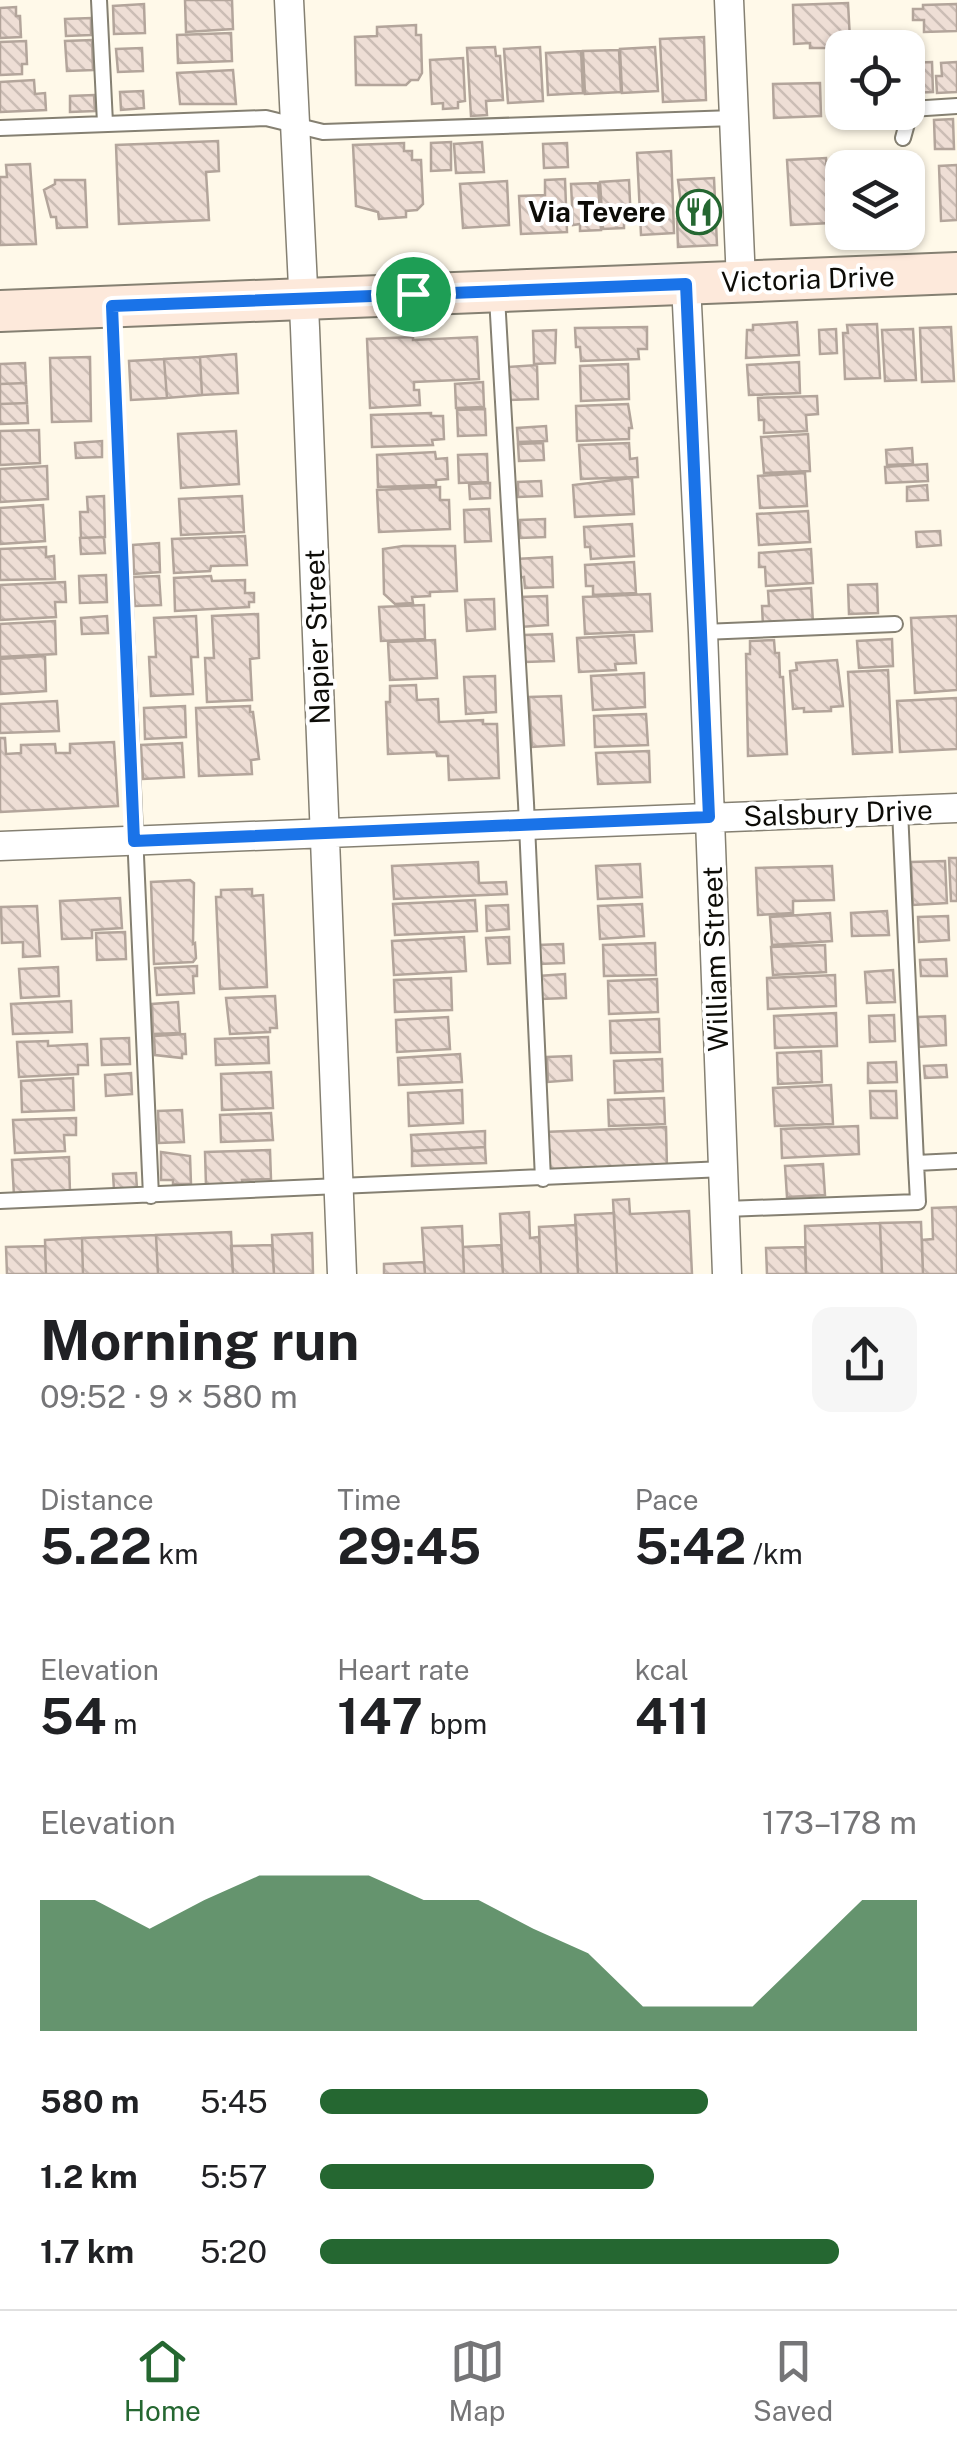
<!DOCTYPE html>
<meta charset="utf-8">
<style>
:root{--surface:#fff;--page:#f6f6f6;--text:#202124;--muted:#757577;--line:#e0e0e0;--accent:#256731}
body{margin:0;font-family:"Public Sans",sans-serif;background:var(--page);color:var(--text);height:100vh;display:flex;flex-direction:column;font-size:38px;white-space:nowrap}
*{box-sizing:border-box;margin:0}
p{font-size:32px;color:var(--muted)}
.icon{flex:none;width:55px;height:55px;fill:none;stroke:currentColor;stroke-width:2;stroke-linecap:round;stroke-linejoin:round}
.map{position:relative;height:1274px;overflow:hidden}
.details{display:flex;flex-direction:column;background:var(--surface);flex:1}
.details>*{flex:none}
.fabs{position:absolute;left:825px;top:30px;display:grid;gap:20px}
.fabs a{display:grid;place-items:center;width:100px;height:100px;border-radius:20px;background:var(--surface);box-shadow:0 2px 8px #0004;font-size:50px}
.pin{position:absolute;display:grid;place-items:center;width:85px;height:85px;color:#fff;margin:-42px;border:5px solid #fff;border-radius:50%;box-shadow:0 2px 10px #0007}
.round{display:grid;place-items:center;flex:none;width:105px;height:105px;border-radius:20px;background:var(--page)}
.summary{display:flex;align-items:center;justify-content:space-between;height:170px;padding:0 40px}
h1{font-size:55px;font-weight:700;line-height:75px}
.metrics{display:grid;grid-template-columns:repeat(3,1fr);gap:15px;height:170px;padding:10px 40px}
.metrics div{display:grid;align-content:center}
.metrics b{font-size:50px;font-weight:700}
.metrics small{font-size:28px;font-weight:400}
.metrics p{font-size:28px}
.chart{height:280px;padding:20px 40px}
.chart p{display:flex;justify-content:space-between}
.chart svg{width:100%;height:180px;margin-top:10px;fill:var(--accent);opacity:.7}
ul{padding:0 40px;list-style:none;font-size:32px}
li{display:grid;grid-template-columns:160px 120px 1fr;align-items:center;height:75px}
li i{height:25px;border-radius:12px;background:var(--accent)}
.tabs{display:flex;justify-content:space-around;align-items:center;height:140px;border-top:2px solid var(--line);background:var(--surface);font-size:28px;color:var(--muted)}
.tabs a{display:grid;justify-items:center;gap:5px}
.tabs .selected{color:var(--accent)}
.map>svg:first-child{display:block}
.building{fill:url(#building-back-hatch);stroke:#b3a59b;stroke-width:2.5}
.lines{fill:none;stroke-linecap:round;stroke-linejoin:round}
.lane-casing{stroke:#858072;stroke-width:18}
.street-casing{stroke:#858072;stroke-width:31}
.secondary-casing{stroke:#858072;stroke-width:44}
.lane{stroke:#fff;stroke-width:14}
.street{stroke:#fff;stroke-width:28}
.secondary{stroke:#fde9db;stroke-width:40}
.route-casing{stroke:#fff;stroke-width:20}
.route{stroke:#1a73e8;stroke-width:12}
.labels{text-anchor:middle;stroke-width:8;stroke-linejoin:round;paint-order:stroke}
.poi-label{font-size:28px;font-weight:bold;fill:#0d0c07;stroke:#fff;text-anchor:end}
.street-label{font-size:28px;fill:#0d0c07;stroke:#fff}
</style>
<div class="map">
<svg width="957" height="1274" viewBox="0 0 957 1274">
<defs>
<pattern id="building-back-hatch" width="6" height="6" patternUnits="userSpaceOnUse" patternTransform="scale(2.5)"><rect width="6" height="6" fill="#eeded5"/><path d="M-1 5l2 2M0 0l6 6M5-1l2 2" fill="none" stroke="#cbbdb5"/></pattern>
</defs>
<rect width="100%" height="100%" fill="#fff9e9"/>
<path class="building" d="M185,0h47l1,29 -47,3z
M848,3l2,36 -20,4 1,5h-21v-5l-16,1 -1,-39z
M144,4l1,29 -31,1 -1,-28z
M957,4v27l-33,1v-12h-11v-11h10v-4z
M16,7v9h4l1,21 -21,1v-30z
M91,18v17l-25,1 -1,-17z
M416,25v10h5l1,38 -4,7h-7l-5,5h-50l-1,-48 22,-1v-9z
M231,33l1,28 -54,2 -1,-28z
M704,37l2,63 -43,2 -3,-63z
M872,39l1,9h-27v-8z
M92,40l1,30 -26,1 -2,-30z
M26,41l1,23h-5v10l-22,1v-33z
M495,47l1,9h4l3,44 -17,1 1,14 -16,1 -4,-68z
M540,47l3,54 -35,2 -4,-54z
M655,47l3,44 -36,2 -2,-44z
M142,48l1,23 -25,1 -2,-23z
M619,50l2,42 -36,2 -2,-43z
M581,51l2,42 -35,2 -2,-42z
M463,58l2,43 -7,1v6l-15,1v-6l-11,1 -2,-44z
M932,62l1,30 -25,1v-30z
M957,62v30l-20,1 -1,-17h6l-1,-13z
M233,70l3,34h-56l-3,-31z
M34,80l1,14 10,-1 1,17 -46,2v-30z
M820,83l1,33 -47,2 -1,-34z
M143,91l1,17 -23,2 -1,-18z
M94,95l1,16 -25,1v-16z
M953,119l1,30h-19l-1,-29z
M218,141l1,30 -13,1 3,48 -90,4 -3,-79z
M451,142v28l-20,1v-28z
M482,142l2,30 -28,1 -2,-29z
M404,143v8h8v9h9l2,44 -6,6 -11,1v6l-27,2 -1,-7 -22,-6 -3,-61z
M567,143l1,24 -24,1 -1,-24z
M671,151l3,82 -33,2 -4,-82z
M872,155l1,13h-28l-1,-11z
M826,158l4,65 -39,2 -4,-65z
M30,164l6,80 -36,1v-68h7l-1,-12z
M957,165v55l-16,1 -2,-55z
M714,178l3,67 -39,2 -1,-28h6l-5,-39z
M565,179l2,53 -46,2 -2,-38 26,-1v-15z
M55,180h30l2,47 -30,1 -1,-11h-5l-7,-27 11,-6z
M629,180l2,43 -7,1v4l-21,1 -3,-47z
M507,181l2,44 -46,3 -3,-44z
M598,183l3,47 -21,1v-7l-7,1 -2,-41z
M797,322l2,33 -53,3 1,-28h6v-5z
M877,324l3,54 -35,1 -2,-46h5l-1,-8z
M647,327v22h-9l1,10 -58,2 -1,-14h-4l-1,-19z
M951,327l3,54 -32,1 -2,-54z
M836,329l1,24 -17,1 -1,-24z
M913,329l3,51 -31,1 -3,-51z
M556,330l-1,33 -21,1 -1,-33z
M413,337v3l64,-3 2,42 -65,3v8h5l1,15 -50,3 -3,-69z
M236,354l2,39 -36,2 -2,-38z
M90,357l1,64 -39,1 -2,-64z
M200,357l2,38 -35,3 -3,-39z
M164,359l3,39 -36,2 -2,-39z
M799,362l1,31 -51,2 -2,-30z
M25,363l1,20 -26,1v-20z
M628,364l1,35 -48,2 -1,-35z
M537,365l1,34 -29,1 -1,-33z
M483,382l1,25 -28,1 -1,-24z
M26,383l1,20 -27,1v-20z
M817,396l1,18 -12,1 1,16 -43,2v-13h-5l-1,-22z
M27,403l1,20 -28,1v-20z
M628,404l4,24h-3v11l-52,2 -1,-35z
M485,409l1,26 -28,1 -1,-26z
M431,413v3h12l1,23 -12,1 1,5 -61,2 -1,-32z
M546,426l1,15 -29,1 -1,-14z
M39,430l1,33 -40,2v-34z
M236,431l3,53 -58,4 -3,-54z
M808,434l2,37 -46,2 -3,-36z
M102,441v16l-26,1 -1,-15z
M543,443l1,17 -25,1 -1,-17z
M629,443l1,16 7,-1 1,19 -57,2 -2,-34z
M912,448l1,16 -26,1 -1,-15z
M435,452l1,7 11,-1 1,21 -12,1v5l-58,2 -1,-32z
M487,454l1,28 -29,1 -1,-28z
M927,464l1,17 -42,2 -1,-16z
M47,466l1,33 -48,3v-33z
M805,473l2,33 -47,2 -2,-32z
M632,478l2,36 -59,3 -2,-32z
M541,481l1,15 -24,1v-15z
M490,483v15l-20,1 -1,-15z
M927,485l1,15 -21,1v-14z
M440,487v13h9l1,29 -71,3 -2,-42z
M104,496l1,41 -24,1 -1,-26h8l-1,-15z
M242,496l2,36 -63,3 -2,-36z
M43,505l2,36 -45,3v-36z
M489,509l2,32 -26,1 -1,-32z
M808,511l2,31 -51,3 -2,-31z
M545,519v18l-25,1v-18z
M632,524l2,32 -43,3 -1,-12h-5l-1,-20z
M940,531l1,14 -24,2 -1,-15z
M245,536l2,29 -36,1 -1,5 -36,2 -2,-34z
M104,537l1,16 -24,1 -1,-16z
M159,543l1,29 -26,2 -1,-29z
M403,546h52l2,45 -27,1v4l-18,1 1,6 -18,1 -11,-10 -1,-45z
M46,547v10l8,-1 1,23 -55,1v-31z
M811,549l2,34 -47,3 -1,-19h-6v-14z
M552,557l1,30 -28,1 -1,-11 -7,1 -1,-19z
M634,562l2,31 -43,2v-9h-7l-1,-21z
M106,575l1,27 -27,1 -1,-27z
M159,576l2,29 -26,1 -2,-29z
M211,576l1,5 33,-1v13h9v9h-5v5l-74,4 -1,-33z
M65,582l1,20h-11l1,15 -56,3v-35z
M877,584l1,29 -29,1 -1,-29z
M811,588l2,35 -50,3 -1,-20h7l-1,-15z
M650,594l2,37 -67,3 -2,-37z
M547,596l1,29 -28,2 -1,-30z
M494,599l1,30 -28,2 -2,-31z
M424,605l1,34 -44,2 -2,-34z
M258,614l1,44 -9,1 2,41 -45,2 -2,-44h9l-2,-42z
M107,616l1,17 -26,1 -1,-16z
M196,616l2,41h-7l2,37 -42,2 -2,-39h7l-2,-39z
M957,616v74l-42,3 -4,-75z
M55,621l1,33 -56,3v-33z
M552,634l2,27 -29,1 -1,-27z
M634,635l2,28 -21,1 1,6 -37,2 -2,-34z
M892,639l1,27 -34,2 -2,-27z
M435,640l2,38 -47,2 -2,-38z
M774,640l1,13h4l1,24h3l4,77 -39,2 -2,-102h4v-13z
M45,656l1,35 -46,3v-35z
M837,660l6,46 -12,1v4l-27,1v-4l-11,1 -3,-38 7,-1 -1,-7z
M888,670l4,82 -39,2 -5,-82z
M644,673l1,34 -52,3 -2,-34z
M495,676l1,36 -30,2 -2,-37z
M416,685l1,15 21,-1 1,23 44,-2v4h14l2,54 -50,2 -1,-24h-11l-1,-4 -48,2 -2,-52h4v-16z
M561,696l3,49 -32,2 -3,-50z
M957,698v51l-57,3 -3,-51z
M57,701l2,30 -59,2v-29z
M185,706l1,31 -41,2 -1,-31z
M250,706v6h3l6,47 -8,1 1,14 -53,2 -3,-68z
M646,714l2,31 -53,2 -1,-31z
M0,738h5l1,16 15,-1v-8l34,-1 1,9h14v-9l44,-2 4,64 -118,6z
M182,743l2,34 -41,2 -2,-34z
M649,751l1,31 -52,2 -2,-31z
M949,858h8v43h-6z
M945,861l2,42 -34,2 -2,-43z
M478,862l1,21 27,-1 1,12 -113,5 -2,-33z
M640,864l2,33 -44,2 -2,-33z
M832,866l2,34 -41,1v12l-35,2 -2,-47z
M190,880l4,3 -1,61 2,-1 1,15 -3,4 -39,2 -3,-82z
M252,889v7l11,-1 4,92 -47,2 -4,-92h5v-7z
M120,898l2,30 -30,2v8l-30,1 -2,-38z
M475,900l2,31 -82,4 -2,-31z
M642,904l2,32 -44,3 -2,-33z
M508,905l1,24 -22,2 -1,-25z
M37,906l3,50 -17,1v-15l-21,1 -1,-36z
M887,911l2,24 -37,1 -1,-23z
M830,913l2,28 -60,4 -2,-28z
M948,916l1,24 -30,2 -1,-25z
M125,932l1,27 -29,1 -1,-27z
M464,937l2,34 -72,4 -2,-34z
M509,937l1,26 -22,1 -2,-26z
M655,943l1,32 -52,1 -1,-31z
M563,944l1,19 -25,1 -1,-19z
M825,945l1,27 -53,3 -2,-28z
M946,959l1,17h-26l-1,-16z
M197,966v10h-4l1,17 -37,2 -2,-27z
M58,967l1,29 -38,2 -2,-29z
M893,970l2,32 -28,1 -2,-31z
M565,974l1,24 -25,1 -2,-23z
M835,975l1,31 -68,3 -1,-31z
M451,978l1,32 -57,2 -1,-32z
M657,979l1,33 -49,2 -1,-33z
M275,996l2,32h-7v4l-40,2 -4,-36z
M71,1001l1,31 -59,2 -2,-30z
M178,1002l2,31 -27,1 -1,-30z
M836,1013l1,33 -62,2 -1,-32z
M894,1015l1,26 -25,1 -1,-26z
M945,1016l1,29 -27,2 -1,-30z
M448,1017l2,32 -53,3 -1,-32z
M659,1019l1,33 -49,1 -1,-32z
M185,1034l1,20h-4v4l-27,-3 -1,-19z
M268,1037l1,26 -53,2 -1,-26z
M129,1038l1,26 -28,1 -1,-26z
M48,1041v5l39,-2 1,21h-10v9l-59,3 -2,-35z
M821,1051l1,31 -44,2 -1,-31z
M460,1054l2,28 -63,3 -1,-27z
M571,1056l1,24 -24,2 -1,-25z
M662,1059l1,32 -48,2 -1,-32z
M896,1062l1,20 -29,1v-20z
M946,1065l1,12 -22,1 -1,-12z
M271,1072l2,36 -51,2 -1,-36z
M131,1073l1,21 -26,2 -1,-21z
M73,1078l1,32 -52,2 -1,-31z
M831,1085l2,39 -58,2 -2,-38z
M462,1090l1,33 -54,3 -1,-33z
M870,1091h26l1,27h-26z
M664,1098l1,26 -56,2 -1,-26z
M182,1110l2,32 -25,1 -1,-32z
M271,1113l2,27 -52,2 -1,-27z
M76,1118v17h-12l1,16 -50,2 -2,-33z
M858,1126l1,28 -77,4 -1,-29z
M666,1127l1,41 -121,5 -2,-41z
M485,1131v16l-73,4 -1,-16z
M485,1147l1,16 -74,3v-15z
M270,1150l1,29 -29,1 1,5 -37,1 -1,-34z
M161,1152l29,4 1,28h-18v-4h-12z
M69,1157l1,36 -56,3 -2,-36z
M823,1164l2,31 -38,2 -2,-31z
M136,1173l1,16 -23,1 -1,-16z
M629,1199l1,15 59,-3 3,63h-75l-4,-74z
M957,1207v67h-34l-1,-34 11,-1 -1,-31z
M529,1212l1,26 9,-1 2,37h-38l-3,-60z
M614,1213l3,61h-39l-3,-59z
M921,1222l2,52h-41l-2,-51z
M880,1223l2,51h-76l-1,-48z
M576,1225l2,49h-37l-2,-47z
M462,1226l2,48h-39l-3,-46z
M231,1232l2,42h-75l-2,-39z
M312,1233l1,41h-39l-2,-39z
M156,1235l2,39h-75l-1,-36z
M82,1238l1,36h-37l-1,-34z
M272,1245l2,29h-41l-2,-28z
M501,1245l2,29h-39l-1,-27z
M45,1246l1,28h-39l-1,-27z
M805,1247l1,27h-39l-1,-26z
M424,1262l1,12h-41v-10z"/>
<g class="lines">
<defs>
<path id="lane" d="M99,0l6,123
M0,128l266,-10 57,14 411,-14
M903,138l8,-29 46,-3
M497,297l29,506 17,376
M112,312l39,884
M703,632l192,-8
M900,810l16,353
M0,1201l724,-32
M726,1209l192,-7 -2,-39 41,-2"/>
<path id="street" d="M289,0l16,328 37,946
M729,0l12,282
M686,284l17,348 24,642
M0,846l957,-38"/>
<path id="secondary" d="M0,311l957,-38"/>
</defs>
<use href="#lane" class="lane-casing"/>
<use href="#street" class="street-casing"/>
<use href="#secondary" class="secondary-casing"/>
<use href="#lane" class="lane"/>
<use href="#street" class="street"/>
<use href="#secondary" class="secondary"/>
</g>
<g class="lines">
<defs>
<path id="route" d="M686,284l23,533 -575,24 -22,-535z"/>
</defs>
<use href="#route" class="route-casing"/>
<use href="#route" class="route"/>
</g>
<defs>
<symbol id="restaurant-ring" viewBox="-11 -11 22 22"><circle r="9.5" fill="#fff" stroke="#256731" stroke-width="1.5"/><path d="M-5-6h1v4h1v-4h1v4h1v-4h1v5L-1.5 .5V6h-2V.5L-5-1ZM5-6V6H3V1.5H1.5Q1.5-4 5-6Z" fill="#256731"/></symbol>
</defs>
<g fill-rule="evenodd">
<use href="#restaurant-ring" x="674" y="187" width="50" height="50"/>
</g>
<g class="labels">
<g class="poi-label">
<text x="666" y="222">Via Tevere</text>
</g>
<g class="street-label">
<text transform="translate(808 279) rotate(-2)" y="10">Victoria Drive</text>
<text transform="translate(317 637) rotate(-92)" y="10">Napier Street</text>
<text transform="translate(838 813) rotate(-2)" y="10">Salsbury Drive</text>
<text transform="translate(715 959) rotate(-92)" y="10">William Street</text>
</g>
</g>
</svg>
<div class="fabs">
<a><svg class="icon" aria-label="locate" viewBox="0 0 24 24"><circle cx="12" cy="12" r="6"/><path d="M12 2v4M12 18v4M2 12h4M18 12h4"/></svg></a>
<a><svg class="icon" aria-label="layers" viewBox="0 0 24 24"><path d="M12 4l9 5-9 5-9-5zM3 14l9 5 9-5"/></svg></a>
</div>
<div class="pin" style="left:413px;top:294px;background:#1e9e55"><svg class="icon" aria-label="arrive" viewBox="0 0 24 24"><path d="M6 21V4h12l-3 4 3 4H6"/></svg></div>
</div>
<section class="details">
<div class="summary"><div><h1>Morning run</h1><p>09:52 · 9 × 580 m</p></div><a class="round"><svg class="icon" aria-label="share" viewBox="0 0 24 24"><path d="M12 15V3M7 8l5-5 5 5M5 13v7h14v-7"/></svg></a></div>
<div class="metrics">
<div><p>Distance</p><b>5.22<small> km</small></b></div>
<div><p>Time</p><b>29:45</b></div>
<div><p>Pace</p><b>5:42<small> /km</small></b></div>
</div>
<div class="metrics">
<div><p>Elevation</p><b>54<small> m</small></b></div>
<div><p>Heart rate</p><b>147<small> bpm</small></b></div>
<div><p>kcal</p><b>411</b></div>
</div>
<div class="chart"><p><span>Elevation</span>173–178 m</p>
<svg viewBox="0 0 160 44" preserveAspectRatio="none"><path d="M0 44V12L10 12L20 19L30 12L40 6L50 6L60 6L70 12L80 12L90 19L100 25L110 38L120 38L130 38L140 25L150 12L160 12V44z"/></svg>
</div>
<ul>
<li><b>580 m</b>5:45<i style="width:65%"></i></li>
<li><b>1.2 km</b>5:57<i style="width:56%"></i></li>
<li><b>1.7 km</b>5:20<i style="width:87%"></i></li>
</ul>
</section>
<nav class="tabs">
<a class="selected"><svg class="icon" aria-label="home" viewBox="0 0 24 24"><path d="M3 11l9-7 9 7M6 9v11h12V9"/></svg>Home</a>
<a><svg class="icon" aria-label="map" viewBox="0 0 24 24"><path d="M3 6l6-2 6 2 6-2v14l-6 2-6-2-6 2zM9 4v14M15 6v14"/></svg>Map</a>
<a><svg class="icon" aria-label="saved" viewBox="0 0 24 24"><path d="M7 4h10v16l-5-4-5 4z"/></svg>Saved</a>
</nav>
